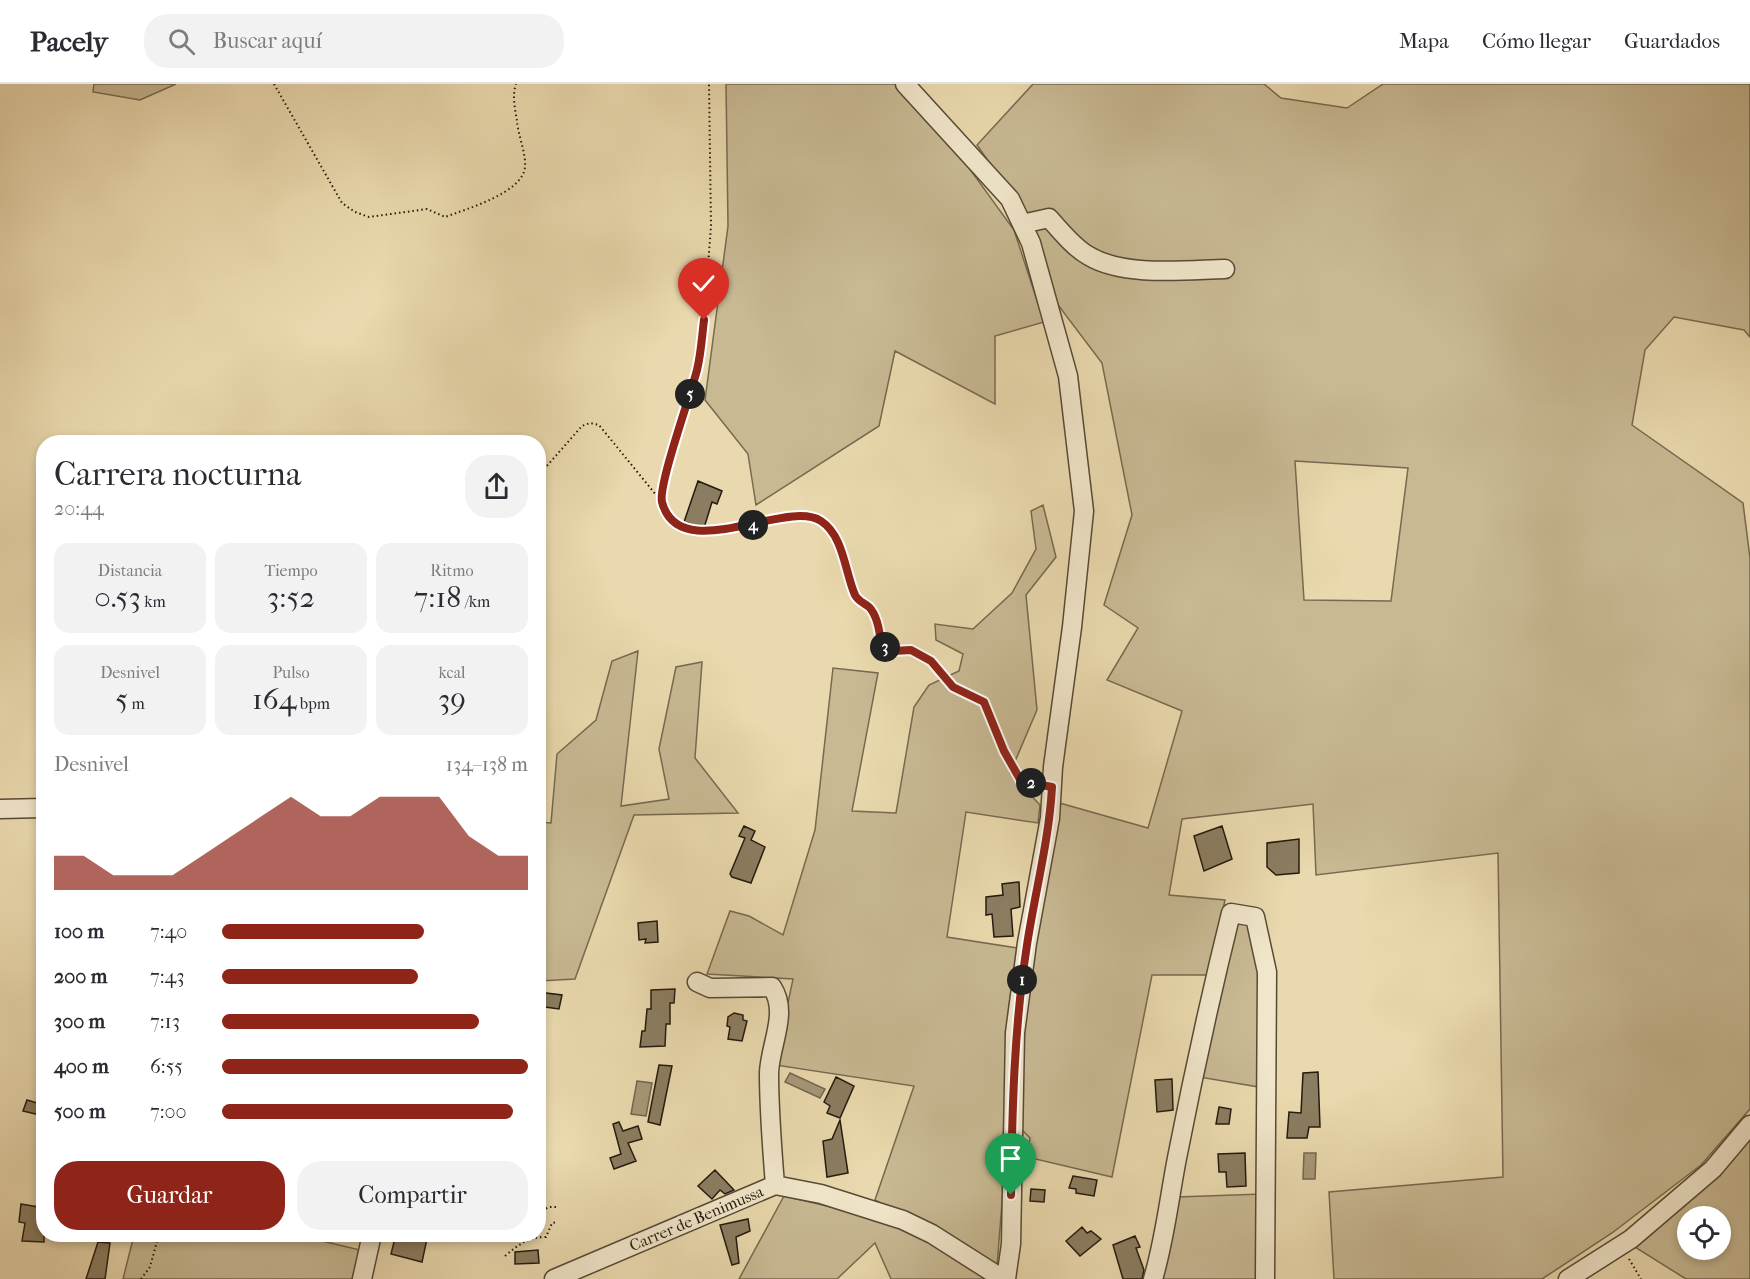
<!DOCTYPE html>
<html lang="es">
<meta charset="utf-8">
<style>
:root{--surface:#fff;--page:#f2f2f3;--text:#2b2b33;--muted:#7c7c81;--line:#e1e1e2;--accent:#8f2418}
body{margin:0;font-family:"IM FELL French Canon",serif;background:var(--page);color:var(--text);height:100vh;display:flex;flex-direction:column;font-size:22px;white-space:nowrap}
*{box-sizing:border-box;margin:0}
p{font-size:20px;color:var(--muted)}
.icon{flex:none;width:33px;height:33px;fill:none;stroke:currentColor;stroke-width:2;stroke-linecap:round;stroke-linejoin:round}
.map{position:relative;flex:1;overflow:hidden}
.panel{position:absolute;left:36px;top:351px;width:510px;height:807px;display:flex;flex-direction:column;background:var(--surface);border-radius:24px;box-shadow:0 3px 9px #0003}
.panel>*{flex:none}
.fabs{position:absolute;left:1677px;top:1122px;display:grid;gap:12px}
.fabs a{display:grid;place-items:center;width:54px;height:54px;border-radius:50%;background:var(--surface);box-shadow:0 3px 9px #0003;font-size:30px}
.pin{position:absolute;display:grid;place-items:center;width:51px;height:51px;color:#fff;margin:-62px -26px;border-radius:50% 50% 50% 0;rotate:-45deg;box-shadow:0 0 6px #0007}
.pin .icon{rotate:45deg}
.km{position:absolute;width:30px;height:30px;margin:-15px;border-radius:50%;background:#222;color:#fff;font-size:16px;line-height:30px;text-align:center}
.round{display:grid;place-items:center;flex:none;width:63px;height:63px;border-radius:24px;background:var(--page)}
.head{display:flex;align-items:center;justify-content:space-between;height:102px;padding:0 18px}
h1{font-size:33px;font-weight:600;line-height:45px}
.metrics{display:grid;grid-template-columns:repeat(3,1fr);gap:9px;height:102px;padding:6px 18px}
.metrics div{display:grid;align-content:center;border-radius:15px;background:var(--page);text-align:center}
.metrics b{font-size:30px;font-weight:600}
.metrics small{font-size:16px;font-weight:400}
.metrics p{font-size:16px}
.chart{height:168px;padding:12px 18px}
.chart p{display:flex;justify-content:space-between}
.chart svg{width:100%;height:108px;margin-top:6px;fill:var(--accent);opacity:.7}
.action{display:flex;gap:12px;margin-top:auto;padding:12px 18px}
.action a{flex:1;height:69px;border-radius:24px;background:var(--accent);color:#fff;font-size:24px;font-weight:600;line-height:69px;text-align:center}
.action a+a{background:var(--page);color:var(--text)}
ul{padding:0 18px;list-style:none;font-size:20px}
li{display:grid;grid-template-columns:96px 72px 1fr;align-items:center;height:45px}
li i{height:15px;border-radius:8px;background:var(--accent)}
header{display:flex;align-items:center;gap:36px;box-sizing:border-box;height:84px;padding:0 30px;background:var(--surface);border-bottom:2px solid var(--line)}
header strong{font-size:28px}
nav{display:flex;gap:33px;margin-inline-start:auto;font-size:21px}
.search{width:420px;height:54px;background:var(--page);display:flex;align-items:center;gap:15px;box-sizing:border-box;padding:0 21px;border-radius:24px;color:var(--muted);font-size:22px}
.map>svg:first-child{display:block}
.green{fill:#c8b993;stroke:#766a50;stroke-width:1.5;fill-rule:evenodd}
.water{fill:#a79878;stroke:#73664e;stroke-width:1.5}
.building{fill:#8b7d61;stroke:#241a0e;stroke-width:1.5}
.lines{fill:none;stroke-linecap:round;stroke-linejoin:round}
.minor-casing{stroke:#564a36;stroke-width:21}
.path{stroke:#241a0e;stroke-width:2;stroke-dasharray:1.5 3;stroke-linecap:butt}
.minor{stroke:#f1e6ca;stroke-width:18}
.route-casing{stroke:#fff;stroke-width:12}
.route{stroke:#8f2418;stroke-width:8}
.labels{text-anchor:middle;stroke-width:6;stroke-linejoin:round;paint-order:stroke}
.street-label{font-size:16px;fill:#241a0e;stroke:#f1e6ca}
</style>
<header>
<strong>Pacely</strong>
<div class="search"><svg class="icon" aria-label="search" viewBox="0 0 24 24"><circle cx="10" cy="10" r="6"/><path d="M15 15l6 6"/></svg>Buscar aquí</div>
<nav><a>Mapa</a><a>Cómo llegar</a><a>Guardados</a></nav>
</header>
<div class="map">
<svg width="1750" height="1195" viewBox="0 0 1750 1195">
<rect width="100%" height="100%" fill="#ead9ae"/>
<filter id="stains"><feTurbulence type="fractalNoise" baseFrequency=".00333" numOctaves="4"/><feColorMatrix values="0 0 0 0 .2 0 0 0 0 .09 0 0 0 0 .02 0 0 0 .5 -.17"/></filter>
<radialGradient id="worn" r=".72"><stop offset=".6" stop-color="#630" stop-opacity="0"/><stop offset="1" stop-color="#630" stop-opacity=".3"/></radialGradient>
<path class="green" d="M94,0h82l-36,16 -47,-8z
M726,0h169l69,77 50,69 30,92 -49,14v68l-100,-53 -16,75 -123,79 -8,-51 -43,-54 23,-174z
M1033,0h231l17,14 66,10 36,-24h367v253l-6,-7 -70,-13 -29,33 -13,75 111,78 7,55v551l-49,56 -89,68 -70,46h-208l-5,-87 174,-15 -5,-324 -182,22 -3,-71 -131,15 -13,76 56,5 -16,75h-57l-40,202 -85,-20 3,-19 -14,-14 7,-120 33,-202 92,26 34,-117 -75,-31 31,-52 -34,-23 28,-90 -30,-152 -47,-62 -31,-89 -47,-67zM1295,377l113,7 -17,133 -87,-1z
M1043,421l13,52 -30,38 11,115 -27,63 30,32 -2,18 -72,-11 -19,125 70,11 -11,82v122l-9,114 -122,-66 39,-114 -139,-21 18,-86 -86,-5 23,-63 19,5 34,19 32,-105 18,-162 45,5 -26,138 44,2 18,-106 15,-22 30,-14 4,-17 -27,-14 -1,-16 38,5 39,-36 24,-44 -5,-38z
M638,567l-17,155 48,-7 -10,-50 17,-82 26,-5 -7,96 43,55 -104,2 -59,164 -36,2v-159l12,1 6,-69 39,-34 16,-59z
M1234,835l19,2 8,70 -2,96 -60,-10z
M1750,1048v147h-64l-56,-35 66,-48zM1688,1132h32v34h-32z
M1262,1110l-1,85h-100l16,-82z
M784,1112l86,20 66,28 49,35h-94l-16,-36 -38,36h-98z
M134,1151h163l63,15 -8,29h-229z"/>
<path class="water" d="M790,989l35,16 -5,9 -35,-16z
M637,997l15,2 -6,33 -15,-2z
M1304,1069h12l-1,26h-12z"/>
<path class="building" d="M698,397l24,10 -5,13 -5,-2 -8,26 -20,-6z
M744,742l11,5 -4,9 14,7 -14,36 -19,-6 -2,-3 15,-36 -6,-2z
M1222,742l10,33 -28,12 -10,-35z
M1299,755v34l-23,2 -9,-8v-24z
M1019,798l1,25 -9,2 2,27 -19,1 -2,-23 -6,1v-18l17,-2 -1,-11z
M657,837l1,21 -13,1 1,-4 -7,1 -1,-17z
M675,905l-1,14h-4v21h-4l-1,22 -25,1 2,-16h3l2,-22h4v-19z
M538,908l24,3 -3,14 -21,-3z
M734,929l9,2v5l4,1 -5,20 -14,-2 2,-12 -3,-1 1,-9z
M659,981l13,1 -12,59 -12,-3z
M1318,988l2,55h-11l-2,11h-20l2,-26 12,1 2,-40z
M836,993l18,9 -14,32 -13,-5 3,-7 -6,-4z
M1172,995l1,31 -16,2 -2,-32z
M27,1016l17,5v11l-21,-5z
M1219,1023l12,2 -2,15h-13z
M840,1036l8,53 -21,4 -4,-36 9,-2z
M619,1038l4,9 15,-5 4,13 -14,4 8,18 -22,8 -4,-11 11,-4 -8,-30z
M1245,1069l1,33 -19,1 -1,-15h-7l-1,-18z
M715,1086l19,20 -9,4 -5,-4 -8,9 -14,-13z
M1073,1092l24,4 -3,16 -18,-3v-4l-7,-1z
M1031,1105l14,1 -1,12 -14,-1z
M21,1120l23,4v34l-22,-1 3,-18 -6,-1z
M748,1135l2,12 -14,6 3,26 -7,2 -12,-40z
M1082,1143l5,6 4,-2 10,8 -21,17 -14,-15z
M396,1150h32l-6,28 -31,-8z
M1135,1152l5,11 -4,1 8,22 -2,9h-19l-10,-34z
M98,1158l12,1 -5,36h-19z
M538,1166l1,13 -24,1v-12z"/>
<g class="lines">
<defs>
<path id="minor" d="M905,0l105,115 21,44 37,133 16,135 -12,116 -19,140 -3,51 -23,125 -12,90 -4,211 -5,35
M1022,140l27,-6c11,12 25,30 40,38 35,21 96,14 136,13
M0,725l44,-1
M697,898l13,6 62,-1c17,26 -2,57 -3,86 0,37 3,75 6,112
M362,1195l10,-45
M554,1195l221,-94 46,9 82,26 29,14 71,45
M1153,1195c12,-40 16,-80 24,-121 16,-82 34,-164 54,-245l24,4 12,55 -2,307
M1568,1195l63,-40 82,-70 37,-44"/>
</defs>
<use href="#minor" class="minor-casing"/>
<path class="path" d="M274,0l68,119 13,9 14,5 58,-8 18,8c21,-8 78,-24 80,-50 1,-14 -7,-32 -8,-46 -2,-12 -5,-25 -1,-37
M538,392l44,-50 8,-3 9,2 62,76 11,-49 26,-84 6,-48 7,-94 -2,-142
M661,417c33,71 132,-9 163,23 19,19 20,48 31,71 2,6 9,8 13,12 10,9 12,26 13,38l12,6 18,-1 20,11 22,26 31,15 19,49 18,30 15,3
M538,1129l11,-6h9
M505,1172c13,-11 23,-19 41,-19l6,-14 5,-1
M1629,1175l12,20
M141,1195l9,-12 9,-33"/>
<use href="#minor" class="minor"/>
</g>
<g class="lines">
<defs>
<path id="route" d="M704,236c-2,16 -3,34 -7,50 -6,24 -39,115 -35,132 17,65 124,-4 159,19 23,15 24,52 34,74 3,6 9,8 14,12 9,9 11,26 12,38l12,6 18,-1 20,11 22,26 31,15 20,49 17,30 31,6c-3,54 -17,105 -25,158 -13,83 -15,166 -16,250"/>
</defs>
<use href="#route" class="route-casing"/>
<use href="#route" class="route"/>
</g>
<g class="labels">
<g class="street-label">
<text transform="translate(696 1134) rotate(-23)" y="6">Carrer de Benimussa</text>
</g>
</g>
<rect width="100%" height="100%" filter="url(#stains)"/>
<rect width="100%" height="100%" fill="url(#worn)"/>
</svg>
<div class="fabs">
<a><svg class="icon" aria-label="locate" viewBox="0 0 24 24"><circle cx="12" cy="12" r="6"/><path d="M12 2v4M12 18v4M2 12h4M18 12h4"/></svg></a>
</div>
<div class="pin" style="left:1011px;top:1111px;background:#1e9e55"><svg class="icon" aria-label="arrive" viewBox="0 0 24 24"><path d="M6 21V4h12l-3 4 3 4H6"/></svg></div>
<div class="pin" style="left:704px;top:236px;background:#d93025"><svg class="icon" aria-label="check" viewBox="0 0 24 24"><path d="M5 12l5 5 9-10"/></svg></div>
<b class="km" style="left:1022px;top:896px">1</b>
<b class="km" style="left:1031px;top:699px">2</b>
<b class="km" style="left:885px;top:563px">3</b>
<b class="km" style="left:753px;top:441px">4</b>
<b class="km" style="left:690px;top:310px">5</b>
<section class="panel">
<div class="head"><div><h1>Carrera nocturna</h1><p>20:44</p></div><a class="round"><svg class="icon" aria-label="share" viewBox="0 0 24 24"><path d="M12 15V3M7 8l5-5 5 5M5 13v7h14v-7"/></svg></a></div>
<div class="metrics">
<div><p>Distancia</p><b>0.53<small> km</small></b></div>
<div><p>Tiempo</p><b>3:52</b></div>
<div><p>Ritmo</p><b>7:18<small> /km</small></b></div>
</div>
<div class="metrics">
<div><p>Desnivel</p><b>5<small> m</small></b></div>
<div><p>Pulso</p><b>164<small> bpm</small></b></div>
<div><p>kcal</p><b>39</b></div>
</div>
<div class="chart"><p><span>Desnivel</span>134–138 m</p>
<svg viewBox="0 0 160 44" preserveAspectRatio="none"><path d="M0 44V30L10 30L20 38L30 38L40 38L50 30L60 22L70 14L80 6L90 14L100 14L110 6L120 6L130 6L140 22L150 30L160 30V44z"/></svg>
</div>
<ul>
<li><b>100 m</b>7:40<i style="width:66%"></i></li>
<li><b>200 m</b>7:43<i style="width:64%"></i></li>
<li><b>300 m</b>7:13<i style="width:84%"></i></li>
<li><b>400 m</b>6:55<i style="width:100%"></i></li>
<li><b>500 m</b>7:00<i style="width:95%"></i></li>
</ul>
<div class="action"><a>Guardar</a><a>Compartir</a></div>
</section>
</div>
